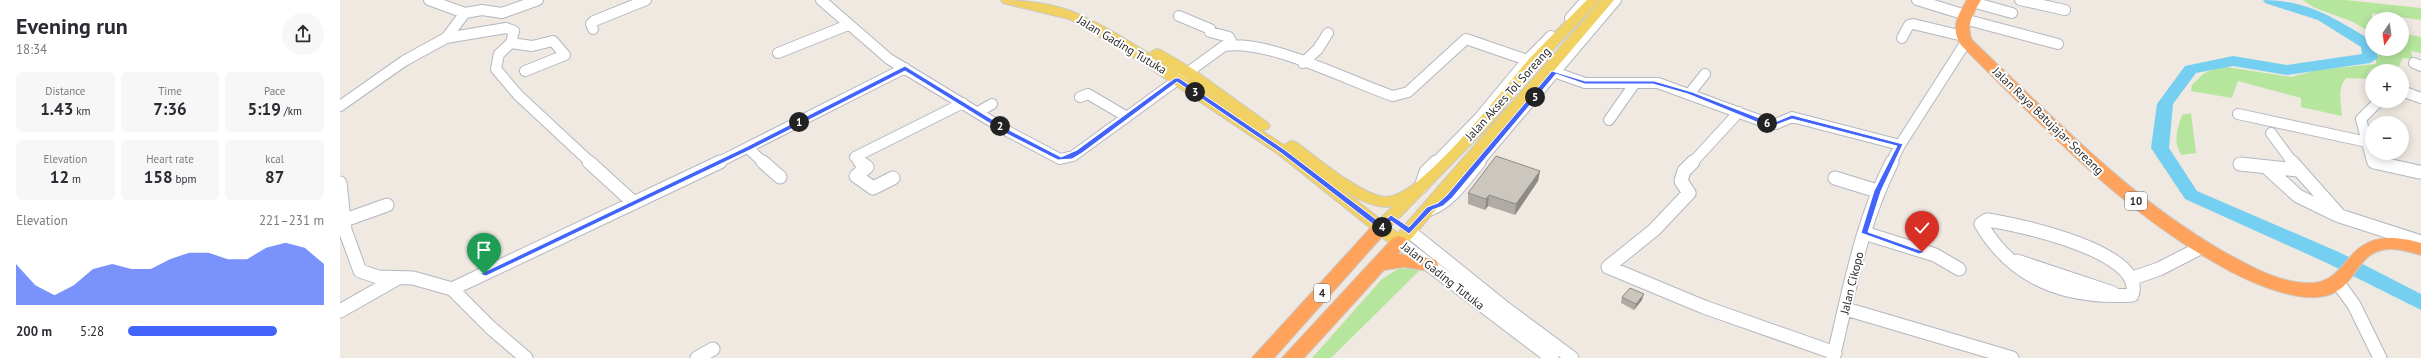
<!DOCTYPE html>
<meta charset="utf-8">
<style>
:root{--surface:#fff;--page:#f7f7f7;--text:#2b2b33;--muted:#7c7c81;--accent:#4264fb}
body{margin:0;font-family:"PT Sans",sans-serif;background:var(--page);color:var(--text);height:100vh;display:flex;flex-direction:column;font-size:15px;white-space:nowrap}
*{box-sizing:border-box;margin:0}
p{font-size:13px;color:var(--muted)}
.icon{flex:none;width:22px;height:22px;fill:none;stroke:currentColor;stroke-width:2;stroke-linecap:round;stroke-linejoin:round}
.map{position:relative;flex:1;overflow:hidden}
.drawer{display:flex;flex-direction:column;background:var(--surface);width:340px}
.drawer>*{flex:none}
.needle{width:26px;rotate:193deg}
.fabs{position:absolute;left:2025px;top:12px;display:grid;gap:8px}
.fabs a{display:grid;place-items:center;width:44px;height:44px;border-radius:50%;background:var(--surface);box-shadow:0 2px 10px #0003;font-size:20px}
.pin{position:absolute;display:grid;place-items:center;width:34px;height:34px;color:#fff;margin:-41px -17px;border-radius:50% 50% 50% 0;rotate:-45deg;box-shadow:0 0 4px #0007}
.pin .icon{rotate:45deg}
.km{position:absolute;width:20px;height:20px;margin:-10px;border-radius:50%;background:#222;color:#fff;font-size:11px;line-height:20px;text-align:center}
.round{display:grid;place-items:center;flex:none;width:42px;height:42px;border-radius:21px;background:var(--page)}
.headline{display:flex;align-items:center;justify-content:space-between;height:68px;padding:0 16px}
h1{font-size:22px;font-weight:700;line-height:30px}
.metrics{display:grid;grid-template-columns:repeat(3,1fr);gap:6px;height:68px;padding:4px 16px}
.metrics div{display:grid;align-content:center;border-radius:6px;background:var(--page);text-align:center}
.metrics b{font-size:17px;font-weight:700}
.metrics small{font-size:11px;font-weight:400}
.metrics p{font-size:11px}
.chart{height:112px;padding:8px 16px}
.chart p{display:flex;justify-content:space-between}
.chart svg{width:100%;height:72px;margin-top:4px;fill:var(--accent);opacity:.7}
ul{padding:0 16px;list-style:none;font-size:13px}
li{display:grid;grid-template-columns:64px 48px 1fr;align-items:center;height:30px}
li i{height:10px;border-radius:5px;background:var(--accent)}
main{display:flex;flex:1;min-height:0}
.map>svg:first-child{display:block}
.green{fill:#b6e59e}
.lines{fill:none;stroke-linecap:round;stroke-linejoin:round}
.river{fill:#75cff0;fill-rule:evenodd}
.minor-far1-casing{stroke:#b4b7c1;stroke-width:12}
.minor-casing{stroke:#b4b7c1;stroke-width:15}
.major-casing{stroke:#c9c9c9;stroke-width:2}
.highway-casing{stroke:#c9c9c9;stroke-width:2}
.minor-far1{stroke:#fff;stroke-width:10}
.minor{stroke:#fff;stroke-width:13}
.major{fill:#f2d163;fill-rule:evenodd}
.highway{fill:#ffa35c;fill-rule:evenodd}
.wall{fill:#afaba4}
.shaded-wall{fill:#8e8b86}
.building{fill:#cbc7bf;stroke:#8e8b86}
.route{fill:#4264fb;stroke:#fff}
.labels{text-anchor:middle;stroke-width:4;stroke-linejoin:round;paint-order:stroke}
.shield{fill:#fff;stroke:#6d6d6d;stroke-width:1}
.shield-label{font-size:11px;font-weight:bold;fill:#2e2e2e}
.street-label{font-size:12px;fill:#2e2e2e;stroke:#fff}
</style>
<main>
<section class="drawer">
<div class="headline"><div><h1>Evening run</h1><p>18:34</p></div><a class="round"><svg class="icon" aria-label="share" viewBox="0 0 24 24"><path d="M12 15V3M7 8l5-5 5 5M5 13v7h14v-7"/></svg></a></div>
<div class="metrics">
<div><p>Distance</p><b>1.43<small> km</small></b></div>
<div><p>Time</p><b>7:36</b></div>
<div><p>Pace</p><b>5:19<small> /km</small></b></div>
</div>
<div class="metrics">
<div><p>Elevation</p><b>12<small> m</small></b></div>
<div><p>Heart rate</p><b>158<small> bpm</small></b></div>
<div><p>kcal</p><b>87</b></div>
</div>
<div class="chart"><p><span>Elevation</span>221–231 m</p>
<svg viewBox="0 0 160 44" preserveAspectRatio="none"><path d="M0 44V19L10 32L20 38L30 32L40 22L50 19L60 22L70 22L80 16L90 12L100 12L110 16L120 16L130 9L140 6L150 9L160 19V44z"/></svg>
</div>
<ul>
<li><b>200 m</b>5:28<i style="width:76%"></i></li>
</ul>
</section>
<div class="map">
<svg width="2081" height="358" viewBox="0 0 2081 358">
<rect width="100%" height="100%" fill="#efe9e1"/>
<path class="green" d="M1963,0h42l76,8v12l-49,-7v20l-19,-11 -40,-15z
M2062,33l19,4v16l-10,-2 2,8 -10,-1 -4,8 -11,5h-16v8l-26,-1c-9,10 -5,25 -4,38l-41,-9v-9l-63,-17 -6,17 -41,-7 1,-6 11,-11 17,-8 71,11 26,-7 59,-6v-7l8,-8h18z
M1851,113l5,40 -15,2c-8,-14 -4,-26 1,-40z
M1068,268l12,2 -89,88h-19l70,-79 16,-10z"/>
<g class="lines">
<path class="river" d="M1923,0c44,0 73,19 109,41v8h4l2,9 -8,5 -83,12 -54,-9 -37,7 -23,31 -4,44 28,43 144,62 80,41v16l-94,-47 -142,-64 -34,-51 6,-44 28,-38 48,-10 54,9 75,-11 -1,-7 -43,-27 -53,-17z"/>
<defs>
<path id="minor-far1" d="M481,0l68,59 120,73 51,27 13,-3 151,-110c46,-7 124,35 169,50l15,-4 58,-53 61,21
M1577,0l49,15
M1680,0l45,10
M1632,2l40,11
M125,13l17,-3 20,3 36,-13
M839,16l31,13v3l19,5 3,6
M1230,18l16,-18
M1624,19l94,25
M253,29l-2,-5 3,-3 52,-21
M106,38l60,-10 8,3 -3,12 21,3 21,-5 12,14 -40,16
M1562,38l7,-13 4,-1 50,12
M171,43l-12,11 -3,15 22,26 73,68
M438,53l70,-28
M963,63l15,-14 10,-16
M2074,63l7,3
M1214,72l31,11h73l109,40 9,1 16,-7 108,28
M2062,91l19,7
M1350,93l15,-19
M740,97l8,-3 39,23
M0,106l64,-45 42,-23 19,-25 -36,-13
M638,112l14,-8
M1898,114l129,28 5,19 7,2
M1269,120l26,-37
M1931,133l22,30
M2027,142l-6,-23 18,-18
M408,148l16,15
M377,163l188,-95
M522,163l-7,-6 108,-54
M1095,163l44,-45 48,-58 24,-24
M1138,163l138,-163
M1352,163l47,-51
M1551,163l9,-18 66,-103"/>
<path id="minor" d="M249,162l45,41
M423,162l17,15
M520,162l7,5 -11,9 17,12 20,-10
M1353,162l-9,9 -3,10 8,12 -35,37 -46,37 96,40 131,46
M1952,162l48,54 81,26
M2034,162l45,10
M1900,164l58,6
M1926,167l32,29 39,19
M1495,178l42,13
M0,183l5,47 15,41 18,6 35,1 39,11 39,39 35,30
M1081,187l5,-15 10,-10
M1090,209c21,-8 35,-30 49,-47
M5,220l42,-15
M1647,220c30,4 160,32 145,75 -63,4 -118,-14 -151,-71z
M1069,231l97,78 66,49
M1524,233l71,22 24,14
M1059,242l153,116
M1677,261l96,32
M1793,278l26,-9 41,-21
M1998,283l16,22 26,53
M112,289l268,-127
M1506,309l166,49
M0,311l58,-33
M357,358l16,-9
M1493,358c16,-66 28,-135 59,-196"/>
<path id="major" d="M661,0c23,0 56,4 77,14 57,26 108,66 160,100l-89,-61 7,-4 5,1 32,19 75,54 2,3 -2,3 -7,1 23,15 7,-4 5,1c19,14 66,54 90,55 35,1 119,-111 144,-139 19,-20 38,-39 57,-58h13l-61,65 -49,60 -100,102 8,6 203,-233h13l-209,246h-12l-115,-92 -154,-103 -55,-32 -66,-16zM1001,188c14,10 34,22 52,18l-13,13z"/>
<path id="highway" d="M1627,0h14c-7,12 -16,26 -9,40 80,76 156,157 252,212 24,13 53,30 82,31 50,3 33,-63 115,-40v12c-12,-3 -26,-8 -39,-5 -32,7 -25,52 -78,47 -32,-4 -65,-20 -92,-36 -97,-56 -172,-138 -251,-216 -11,-16 -3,-31 6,-45z
M1041,221l6,2 3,4 -3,4 -113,127h-22l123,-135z
M1059,236l6,2 3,4 -10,12 18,1 20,5 2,5 -2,5 -7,1 -25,-4 -20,3 -80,88h-22l111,-120z"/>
</defs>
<use href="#minor-far1" class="minor-far1-casing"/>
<use href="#minor" class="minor-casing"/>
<use href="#major" class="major-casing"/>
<use href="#highway" class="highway-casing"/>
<use href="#minor-far1" class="minor-far1"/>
<use href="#minor" class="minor"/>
<use href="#major" class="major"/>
<use href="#highway" class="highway"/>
</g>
<path class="wall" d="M1200,171l-2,10 -23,34 -27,-9 -3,4 -17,-6v-11z
M1282,297l20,3 -8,10 -13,-7z"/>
<path class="shaded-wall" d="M1200,171l-2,10 -23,34 1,-11z
M1149,195l-1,11 -3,4 1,-11z
M1304,294l-2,6 -8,10 2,-6z"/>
<path class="building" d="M1156,156l44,15 -24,33 -27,-9 -3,4 -18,-6z
M1290,288l14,6 -8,10 -14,-7z"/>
<path class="route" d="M565,66l106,65 50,26 16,-7 98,-72h4l106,72 96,73 10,-8 18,12 18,-20 11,-4 9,-8 105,-124 33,10h69l38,11 75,29 8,1 17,-7 111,29 -22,47 -13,41 57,20 -6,2 -58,-21 13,-42 23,-45 -105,-27 -16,6h-12l-76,-31 -35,-10h-68l-29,-10 -104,124 -9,8 -11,4 -23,24 -18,-13 -7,8h-5l-98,-76 -104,-71 -95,71 -10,6 -14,1 -51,-26 -102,-63 -155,79 -264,126 -6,-2 266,-127z"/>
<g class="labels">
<g class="shield">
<rect x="1785" y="192" width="22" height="18" rx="3"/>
<rect x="974" y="284" width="16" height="18" rx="3"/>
</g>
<g class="shield-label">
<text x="1796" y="205">10</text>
<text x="982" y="297">4</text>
</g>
<g class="street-label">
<text transform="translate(782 45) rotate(31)" y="4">Jalan Gading Tutuka</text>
<text transform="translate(1168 94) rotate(-48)" y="4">Jalan Akses Tol Soreang</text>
<text transform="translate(1708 121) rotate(44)" y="4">Jalan Raya Batujajar-Soreang</text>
<text transform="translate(1103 276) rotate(38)" y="4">Jalan Gading Tutuka</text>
<text transform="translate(1512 283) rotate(-76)" y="4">Jalan Cikopo</text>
</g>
</g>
</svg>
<div class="fabs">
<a><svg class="needle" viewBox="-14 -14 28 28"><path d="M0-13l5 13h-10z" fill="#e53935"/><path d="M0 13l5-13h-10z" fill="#7c7c81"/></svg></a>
<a>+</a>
<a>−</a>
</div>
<div class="pin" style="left:144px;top:274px;background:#1e9e55"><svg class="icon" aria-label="arrive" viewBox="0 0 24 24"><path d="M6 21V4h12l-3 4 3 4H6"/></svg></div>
<div class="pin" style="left:1582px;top:252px;background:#d93025"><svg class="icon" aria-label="check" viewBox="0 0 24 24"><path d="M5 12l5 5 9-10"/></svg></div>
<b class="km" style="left:459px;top:122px">1</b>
<b class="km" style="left:660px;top:126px">2</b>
<b class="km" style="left:855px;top:92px">3</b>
<b class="km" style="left:1042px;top:227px">4</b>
<b class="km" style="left:1195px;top:97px">5</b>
<b class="km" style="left:1427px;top:123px">6</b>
</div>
</main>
